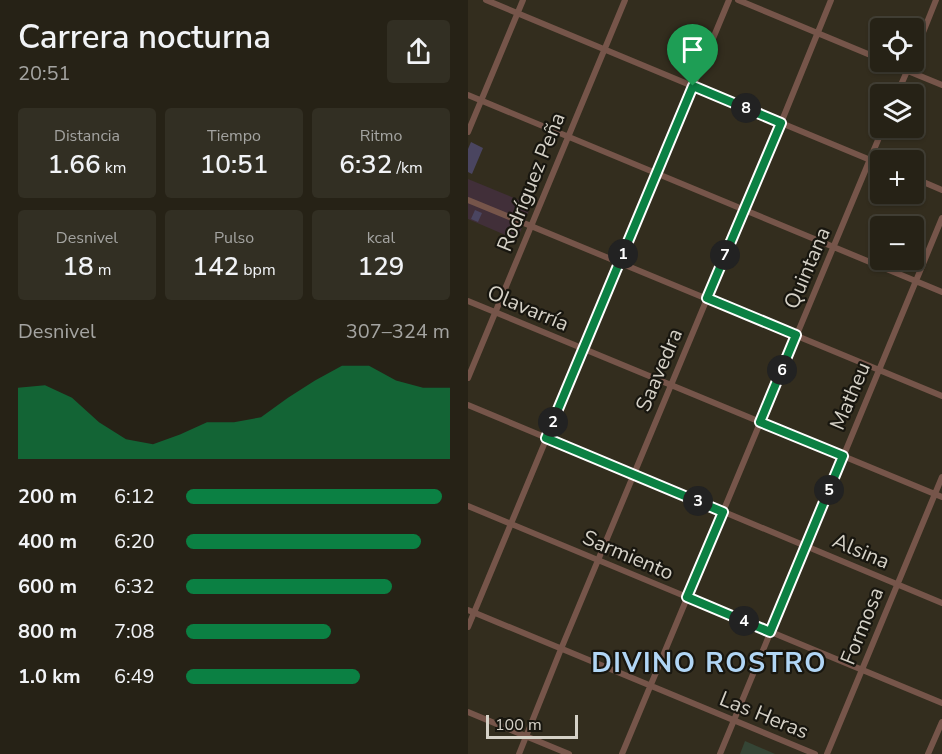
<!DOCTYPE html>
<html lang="es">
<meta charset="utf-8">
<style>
:root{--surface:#262216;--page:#322f23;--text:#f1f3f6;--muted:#a4a4a1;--line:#423f35;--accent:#0b8043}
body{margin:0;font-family:"Nunito Sans",sans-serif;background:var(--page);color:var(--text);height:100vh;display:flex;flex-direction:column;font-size:22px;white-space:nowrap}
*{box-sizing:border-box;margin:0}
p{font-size:20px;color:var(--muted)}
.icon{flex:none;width:33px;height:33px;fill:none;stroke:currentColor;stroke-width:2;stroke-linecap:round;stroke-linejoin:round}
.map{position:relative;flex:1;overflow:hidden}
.panel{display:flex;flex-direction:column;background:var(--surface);width:468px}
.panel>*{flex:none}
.tools{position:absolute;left:402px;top:18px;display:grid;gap:12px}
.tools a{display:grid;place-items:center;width:54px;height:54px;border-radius:6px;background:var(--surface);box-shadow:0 2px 4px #0004,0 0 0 2px var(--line);font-size:30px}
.scale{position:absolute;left:18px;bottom:15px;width:92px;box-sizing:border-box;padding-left:6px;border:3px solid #d5d1c7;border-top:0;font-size:16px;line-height:21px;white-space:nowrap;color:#d5d1c7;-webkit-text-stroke:4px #18160f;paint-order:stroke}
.pin{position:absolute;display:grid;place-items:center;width:51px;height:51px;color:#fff;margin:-62px -26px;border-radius:50% 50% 50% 0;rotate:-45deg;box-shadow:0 0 6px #0007}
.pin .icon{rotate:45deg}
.km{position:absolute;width:30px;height:30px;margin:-15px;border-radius:50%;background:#222;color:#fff;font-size:16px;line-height:30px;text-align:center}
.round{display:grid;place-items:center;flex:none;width:63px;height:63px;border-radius:6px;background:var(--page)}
.headline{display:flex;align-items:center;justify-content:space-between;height:102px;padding:0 18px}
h1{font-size:33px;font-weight:600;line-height:45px}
.stats{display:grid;grid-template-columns:repeat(3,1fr);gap:9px;height:102px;padding:6px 18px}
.stats div{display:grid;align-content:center;border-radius:6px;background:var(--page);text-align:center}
.stats b{font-size:26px;font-weight:600}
.stats small{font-size:16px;font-weight:400}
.stats p{font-size:16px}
.chart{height:168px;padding:12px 18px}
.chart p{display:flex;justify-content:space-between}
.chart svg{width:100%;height:108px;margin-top:6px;fill:var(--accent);opacity:.7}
ul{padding:0 18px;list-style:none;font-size:20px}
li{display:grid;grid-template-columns:96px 72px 1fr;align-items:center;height:45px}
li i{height:15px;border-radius:8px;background:var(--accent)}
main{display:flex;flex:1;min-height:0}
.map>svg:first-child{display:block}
.commercial{fill:#412f39}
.green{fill:#354535}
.building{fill:#4a4560}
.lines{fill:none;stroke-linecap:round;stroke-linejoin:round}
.street{stroke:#76554a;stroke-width:6}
.route-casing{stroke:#fff;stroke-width:12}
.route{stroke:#0b8043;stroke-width:8}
.labels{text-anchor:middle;stroke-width:4.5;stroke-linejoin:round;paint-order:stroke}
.street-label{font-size:21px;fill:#d5d1c7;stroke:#18160f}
.district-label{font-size:27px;font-weight:bold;letter-spacing:1.5px;fill:#b1d6f6;stroke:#18160f}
</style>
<main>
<section class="panel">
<div class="headline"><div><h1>Carrera nocturna</h1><p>20:51</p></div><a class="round"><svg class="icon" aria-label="share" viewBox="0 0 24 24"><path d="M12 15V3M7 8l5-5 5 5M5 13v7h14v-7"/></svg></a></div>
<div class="stats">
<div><p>Distancia</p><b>1.66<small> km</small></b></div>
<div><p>Tiempo</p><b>10:51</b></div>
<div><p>Ritmo</p><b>6:32<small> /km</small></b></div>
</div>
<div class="stats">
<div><p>Desnivel</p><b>18<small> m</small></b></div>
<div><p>Pulso</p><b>142<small> bpm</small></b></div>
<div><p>kcal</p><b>129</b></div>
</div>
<div class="chart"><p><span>Desnivel</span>307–324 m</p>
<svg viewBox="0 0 160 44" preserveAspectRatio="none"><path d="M0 44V15L10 14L20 19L30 29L40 36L50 38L60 34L70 29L80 29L90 27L100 19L110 12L120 6L130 6L140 12L150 15L160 15V44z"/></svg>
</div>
<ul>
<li><b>200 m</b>6:12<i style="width:97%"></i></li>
<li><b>400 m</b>6:20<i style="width:89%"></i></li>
<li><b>600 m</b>6:32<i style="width:78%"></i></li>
<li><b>800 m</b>7:08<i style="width:55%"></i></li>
<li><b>1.0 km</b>6:49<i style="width:66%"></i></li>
</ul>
</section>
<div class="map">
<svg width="474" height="754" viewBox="0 0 474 754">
<rect width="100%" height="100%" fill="#332d1e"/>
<path class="commercial" d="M0,179l63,26 -14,35 -49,-21z"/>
<path class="green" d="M277,741l30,13h-35z"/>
<path class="building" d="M3,142l12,6 -11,26 -4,-2v-23z
M7,210l7,3 -4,9 -7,-3z"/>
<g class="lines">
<path class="street" d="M18,0l394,164
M270,0l142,59
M446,55l22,-55
M418,62l56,23
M429,94l14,-32
M0,95l474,197
M0,132l55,-132
M446,178l28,12
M0,200l474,196
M0,301l474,196
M0,378l157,-378
M0,405l474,198
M0,506l474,197
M0,610l347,144
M0,627l261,-627
M0,712l101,42
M51,754l42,-105 183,-439 37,-87 50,-123
M154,754l261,-626
M252,754l222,-536
M359,754l115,-277
M460,754l14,-32"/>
</g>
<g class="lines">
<defs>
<path id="route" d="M225,86l88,37 -74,175 89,37 -36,87 83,34 -73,176 -83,-35 36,-85 -177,-74z"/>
</defs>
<use href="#route" class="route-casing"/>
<use href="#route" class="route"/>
</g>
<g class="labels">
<g class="street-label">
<text transform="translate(63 182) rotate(-68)" y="7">Rodríguez Peña</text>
<text transform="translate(339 268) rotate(-67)" y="7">Quintana</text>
<text transform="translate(60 308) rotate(23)" y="7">Olavarría</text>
<text transform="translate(191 370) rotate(-67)" y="7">Saavedra</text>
<text transform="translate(382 396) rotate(-67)" y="7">Matheu</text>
<text transform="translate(393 551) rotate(23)" y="7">Alsina</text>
<text transform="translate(160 555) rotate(23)" y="7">Sarmiento</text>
<text transform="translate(394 626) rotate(-68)" y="7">Formosa</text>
<text transform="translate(296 715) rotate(22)" y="7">Las Heras</text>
</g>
<g class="district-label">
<text x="241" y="672">DIVINO ROSTRO</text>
</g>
</g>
</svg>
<div class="tools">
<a><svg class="icon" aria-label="locate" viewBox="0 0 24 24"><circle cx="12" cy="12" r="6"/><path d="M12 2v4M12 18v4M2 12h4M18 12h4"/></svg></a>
<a><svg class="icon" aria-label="layers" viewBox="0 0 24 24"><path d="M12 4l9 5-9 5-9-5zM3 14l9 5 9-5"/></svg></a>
<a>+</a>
<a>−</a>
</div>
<div class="scale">100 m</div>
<div class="pin" style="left:225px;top:86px;background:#1e9e55"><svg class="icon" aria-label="arrive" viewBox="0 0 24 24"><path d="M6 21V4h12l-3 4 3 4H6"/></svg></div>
<b class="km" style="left:155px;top:254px">1</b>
<b class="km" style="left:85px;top:422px">2</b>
<b class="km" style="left:230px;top:501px">3</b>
<b class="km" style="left:276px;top:621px">4</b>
<b class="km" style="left:361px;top:490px">5</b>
<b class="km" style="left:314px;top:370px">6</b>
<b class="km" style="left:257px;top:255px">7</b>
<b class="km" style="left:278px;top:108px">8</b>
</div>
</main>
